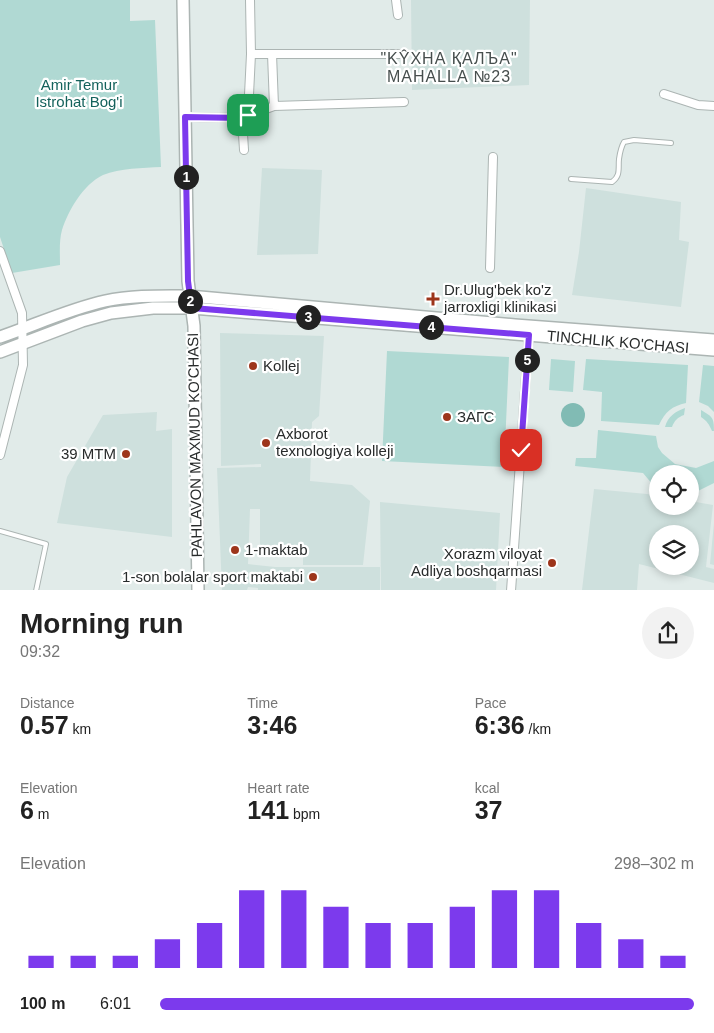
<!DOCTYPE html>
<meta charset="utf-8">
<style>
:root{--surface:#fff;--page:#f2f2f2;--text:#222;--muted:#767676;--accent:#7c3aed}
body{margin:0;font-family:Helvetica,sans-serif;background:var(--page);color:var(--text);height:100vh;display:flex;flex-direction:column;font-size:19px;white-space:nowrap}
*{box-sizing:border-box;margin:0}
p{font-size:16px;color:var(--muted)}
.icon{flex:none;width:28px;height:28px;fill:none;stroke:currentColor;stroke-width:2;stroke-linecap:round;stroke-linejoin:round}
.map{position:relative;height:590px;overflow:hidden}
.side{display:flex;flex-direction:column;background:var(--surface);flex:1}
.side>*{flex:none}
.buttons{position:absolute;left:649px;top:465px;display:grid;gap:10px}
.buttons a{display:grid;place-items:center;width:50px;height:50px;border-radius:50%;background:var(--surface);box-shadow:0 2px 8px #0003;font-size:25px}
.pin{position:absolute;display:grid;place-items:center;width:42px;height:42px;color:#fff;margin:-21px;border-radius:10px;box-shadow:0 2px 8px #0006}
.km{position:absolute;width:25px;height:25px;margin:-12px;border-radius:50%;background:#222;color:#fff;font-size:14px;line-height:25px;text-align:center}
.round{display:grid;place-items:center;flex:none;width:52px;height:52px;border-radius:26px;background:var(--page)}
.overview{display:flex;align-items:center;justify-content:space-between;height:85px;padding:0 20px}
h1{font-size:28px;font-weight:700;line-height:38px}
.metrics{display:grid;grid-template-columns:repeat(3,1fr);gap:8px;height:85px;padding:5px 20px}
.metrics div{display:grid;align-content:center}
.metrics b{font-size:25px;font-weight:700}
.metrics small{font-size:14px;font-weight:400}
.metrics p{font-size:14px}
.chart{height:140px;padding:10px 20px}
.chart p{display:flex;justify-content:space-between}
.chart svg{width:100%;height:90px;margin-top:5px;stroke:var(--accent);stroke-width:6}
ul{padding:0 20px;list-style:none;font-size:16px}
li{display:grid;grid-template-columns:80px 60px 1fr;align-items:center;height:38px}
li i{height:12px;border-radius:6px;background:var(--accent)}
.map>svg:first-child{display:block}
.built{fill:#cee0dd;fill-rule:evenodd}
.green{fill:#b0d9d3}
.water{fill:#81bbb4}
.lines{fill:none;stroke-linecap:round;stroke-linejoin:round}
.lane-casing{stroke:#acb5b3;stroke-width:6}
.street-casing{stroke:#acb5b3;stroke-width:10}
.secondary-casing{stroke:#acb5b3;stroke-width:14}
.lane{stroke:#fff;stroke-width:4}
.street{stroke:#fff;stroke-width:8}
.secondary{stroke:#fff;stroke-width:11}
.route-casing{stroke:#fff;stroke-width:10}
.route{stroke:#7c3aed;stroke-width:6}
.poi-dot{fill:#9d351b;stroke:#fff;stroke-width:2}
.labels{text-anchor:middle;stroke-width:4.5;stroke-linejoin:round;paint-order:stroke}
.park-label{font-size:15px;fill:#14625c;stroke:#fff}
.poi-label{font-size:15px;fill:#282b2b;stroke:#fff;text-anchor:start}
.street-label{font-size:15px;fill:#282b2b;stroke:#fff}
.neighbourhood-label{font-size:16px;letter-spacing:1px;fill:#464e4d;stroke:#fff}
</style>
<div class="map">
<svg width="714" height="591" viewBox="0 0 714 591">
<rect width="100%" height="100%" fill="#e1ebe9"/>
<path class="built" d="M411,0h119l-1,85 -117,5z
M262,168l60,2 -4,84 -61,1z
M586,188l95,14 -2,38 10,2 -8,65 -109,-12 7,-43z
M220,333l104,3 -5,80 -7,6 -2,59 42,4 18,16 -7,64h-60v-20h-43v-36h-10l-2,55 27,3h105v23l-122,1v-3l-10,-1 -1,3h-25l-5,-122 44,-1v-3l-40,2z
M157,412l-1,19 16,-2v108l-115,-14 10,-46 36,-62z
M594,489l63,6 1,11h32v-5l23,4 -7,62 8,2v14l-75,-19 -2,26h-55zM658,534h32v32h-32z
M380,502l120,11 -4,77h-115z
M714,523v42l-4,-1z"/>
<path class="green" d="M0,0h130v21l25,-1 6,147c-18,1 -41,1 -58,8 -20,10 -34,34 -41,55 -3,10 -2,24 -2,35l-48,8 -12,-36z
M387,351l122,6 -5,110 -122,-6z
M551,359l24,2 -2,31 -24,-2z
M586,359l102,6 -2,38c-14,3 -21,9 -27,22l-58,-4 1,-29 -19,-2z
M703,365l11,1v46l-6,-6 -9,-4z
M685,408l-1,7c-6,2 -10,6 -12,12h-7c3,-11 10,-15 20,-19z
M701,410c12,7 13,8 13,21h-2c-3,-7 -5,-10 -11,-14z
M598,430l58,6 2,11 4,6 13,11 21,4 18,-7v22l-18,9 -6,-1v-17h-32l-1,12 -4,-1 -10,-12 -68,-7 1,-8h20z"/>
<path class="water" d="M561 415a12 12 0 1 1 24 0a12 12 0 1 1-24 0Z"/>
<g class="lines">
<defs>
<path id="lane" d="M571,179l41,3c9,-6 6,-14 7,-23 1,-7 2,-12 5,-17l10,-2 37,3
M0,531l46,13 -10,47"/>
<path id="street" d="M396,0l2,15
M251,54h21
M664,94l34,11 16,1
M274,106l-2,-52h129
M248,115l3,-61 -1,-54
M185,117l57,1 2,32
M242,118l32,-12 130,-4
M0,251l22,62 1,52 -23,90
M490,268l3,-111
M511,591l18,-258"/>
<path id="secondary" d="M183,0l5,281 6,45 4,265
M0,337c35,-12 69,-28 105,-36 28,-6 56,-5 84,-5l326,29 199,15
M0,352l82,-31 29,-8 42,-5h39l522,42"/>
</defs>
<use href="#lane" class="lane-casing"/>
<use href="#street" class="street-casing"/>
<use href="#secondary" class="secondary-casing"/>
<use href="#lane" class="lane"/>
<use href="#street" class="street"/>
<use href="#secondary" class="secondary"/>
</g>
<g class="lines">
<defs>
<path id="route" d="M248,115l-6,3 -57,-1 3,164 2,15 2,12 337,27 -8,115"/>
</defs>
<use href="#route" class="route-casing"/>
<use href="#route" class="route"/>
</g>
<g class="poi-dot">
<path d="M430.5 291.5h5v5h5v5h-5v5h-5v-5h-5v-5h5z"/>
<circle cx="253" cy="366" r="5"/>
<circle cx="447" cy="417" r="5"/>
<circle cx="266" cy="443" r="5"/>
<circle cx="126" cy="454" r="5"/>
<circle cx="235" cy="550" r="5"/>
<circle cx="552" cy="563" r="5"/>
<circle cx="313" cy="577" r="5"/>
</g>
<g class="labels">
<g class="park-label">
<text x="79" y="90">Amir Temur<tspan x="79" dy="17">Istrohat Bog'i</tspan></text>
</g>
<g class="poi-label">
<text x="444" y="295">Dr.Ulug'bek ko'z<tspan x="444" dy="17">jarroxligi klinikasi</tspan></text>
<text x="263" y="371">Kollej</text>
<text x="457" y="422">ЗАГС</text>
<text x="276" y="439">Axborot<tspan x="276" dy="17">texnologiya kolleji</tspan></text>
<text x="116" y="459" text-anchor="end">39 MTM</text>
<text x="245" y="555">1-maktab</text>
<text x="542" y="559" text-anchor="end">Xorazm viloyat<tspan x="542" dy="17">Adliya boshqarmasi</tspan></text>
<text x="303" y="582" text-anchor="end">1-son bolalar sport maktabi</text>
</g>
<g class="street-label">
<text transform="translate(618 342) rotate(5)" y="5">TINCHLIK KO'CHASI</text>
<text transform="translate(195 445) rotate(-91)" y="5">PAHLAVON MAXMUD KO'CHASI</text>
</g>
<g class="neighbourhood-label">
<text x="449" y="64">"KŶХНА ҚАЛЪА"<tspan x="449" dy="18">MAHALLA №23</tspan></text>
</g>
</g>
</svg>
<div class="buttons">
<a><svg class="icon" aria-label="locate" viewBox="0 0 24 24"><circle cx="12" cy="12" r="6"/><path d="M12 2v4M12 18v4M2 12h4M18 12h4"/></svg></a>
<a><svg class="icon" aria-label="layers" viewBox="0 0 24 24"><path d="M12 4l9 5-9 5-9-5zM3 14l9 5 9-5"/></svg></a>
</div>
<div class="pin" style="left:248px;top:115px;background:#1e9e55"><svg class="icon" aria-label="arrive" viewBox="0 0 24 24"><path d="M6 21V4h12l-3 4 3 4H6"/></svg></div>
<div class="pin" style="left:521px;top:450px;background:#d93025"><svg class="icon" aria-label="check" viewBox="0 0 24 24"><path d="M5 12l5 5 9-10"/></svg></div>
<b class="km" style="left:186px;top:177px">1</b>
<b class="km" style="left:190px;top:301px">2</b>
<b class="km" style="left:308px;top:317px">3</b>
<b class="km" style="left:431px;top:327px">4</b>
<b class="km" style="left:527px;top:360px">5</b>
</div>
<section class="side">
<div class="overview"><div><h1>Morning run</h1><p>09:32</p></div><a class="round"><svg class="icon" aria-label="share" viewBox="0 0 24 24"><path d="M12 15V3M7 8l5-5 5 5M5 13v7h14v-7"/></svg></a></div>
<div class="metrics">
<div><p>Distance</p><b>0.57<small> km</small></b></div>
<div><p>Time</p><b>3:46</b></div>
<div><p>Pace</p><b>6:36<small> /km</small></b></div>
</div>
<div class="metrics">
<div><p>Elevation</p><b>6<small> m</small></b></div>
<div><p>Heart rate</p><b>141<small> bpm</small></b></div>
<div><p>kcal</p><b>37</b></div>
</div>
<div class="chart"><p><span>Elevation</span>298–302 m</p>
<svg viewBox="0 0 160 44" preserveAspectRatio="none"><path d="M5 44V38M15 44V38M25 44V38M35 44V30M45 44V22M55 44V6M65 44V6M75 44V14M85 44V22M95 44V22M105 44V14M115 44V6M125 44V6M135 44V22M145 44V30M155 44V38"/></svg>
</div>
<ul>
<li><b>100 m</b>6:01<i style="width:100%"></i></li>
</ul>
</section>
